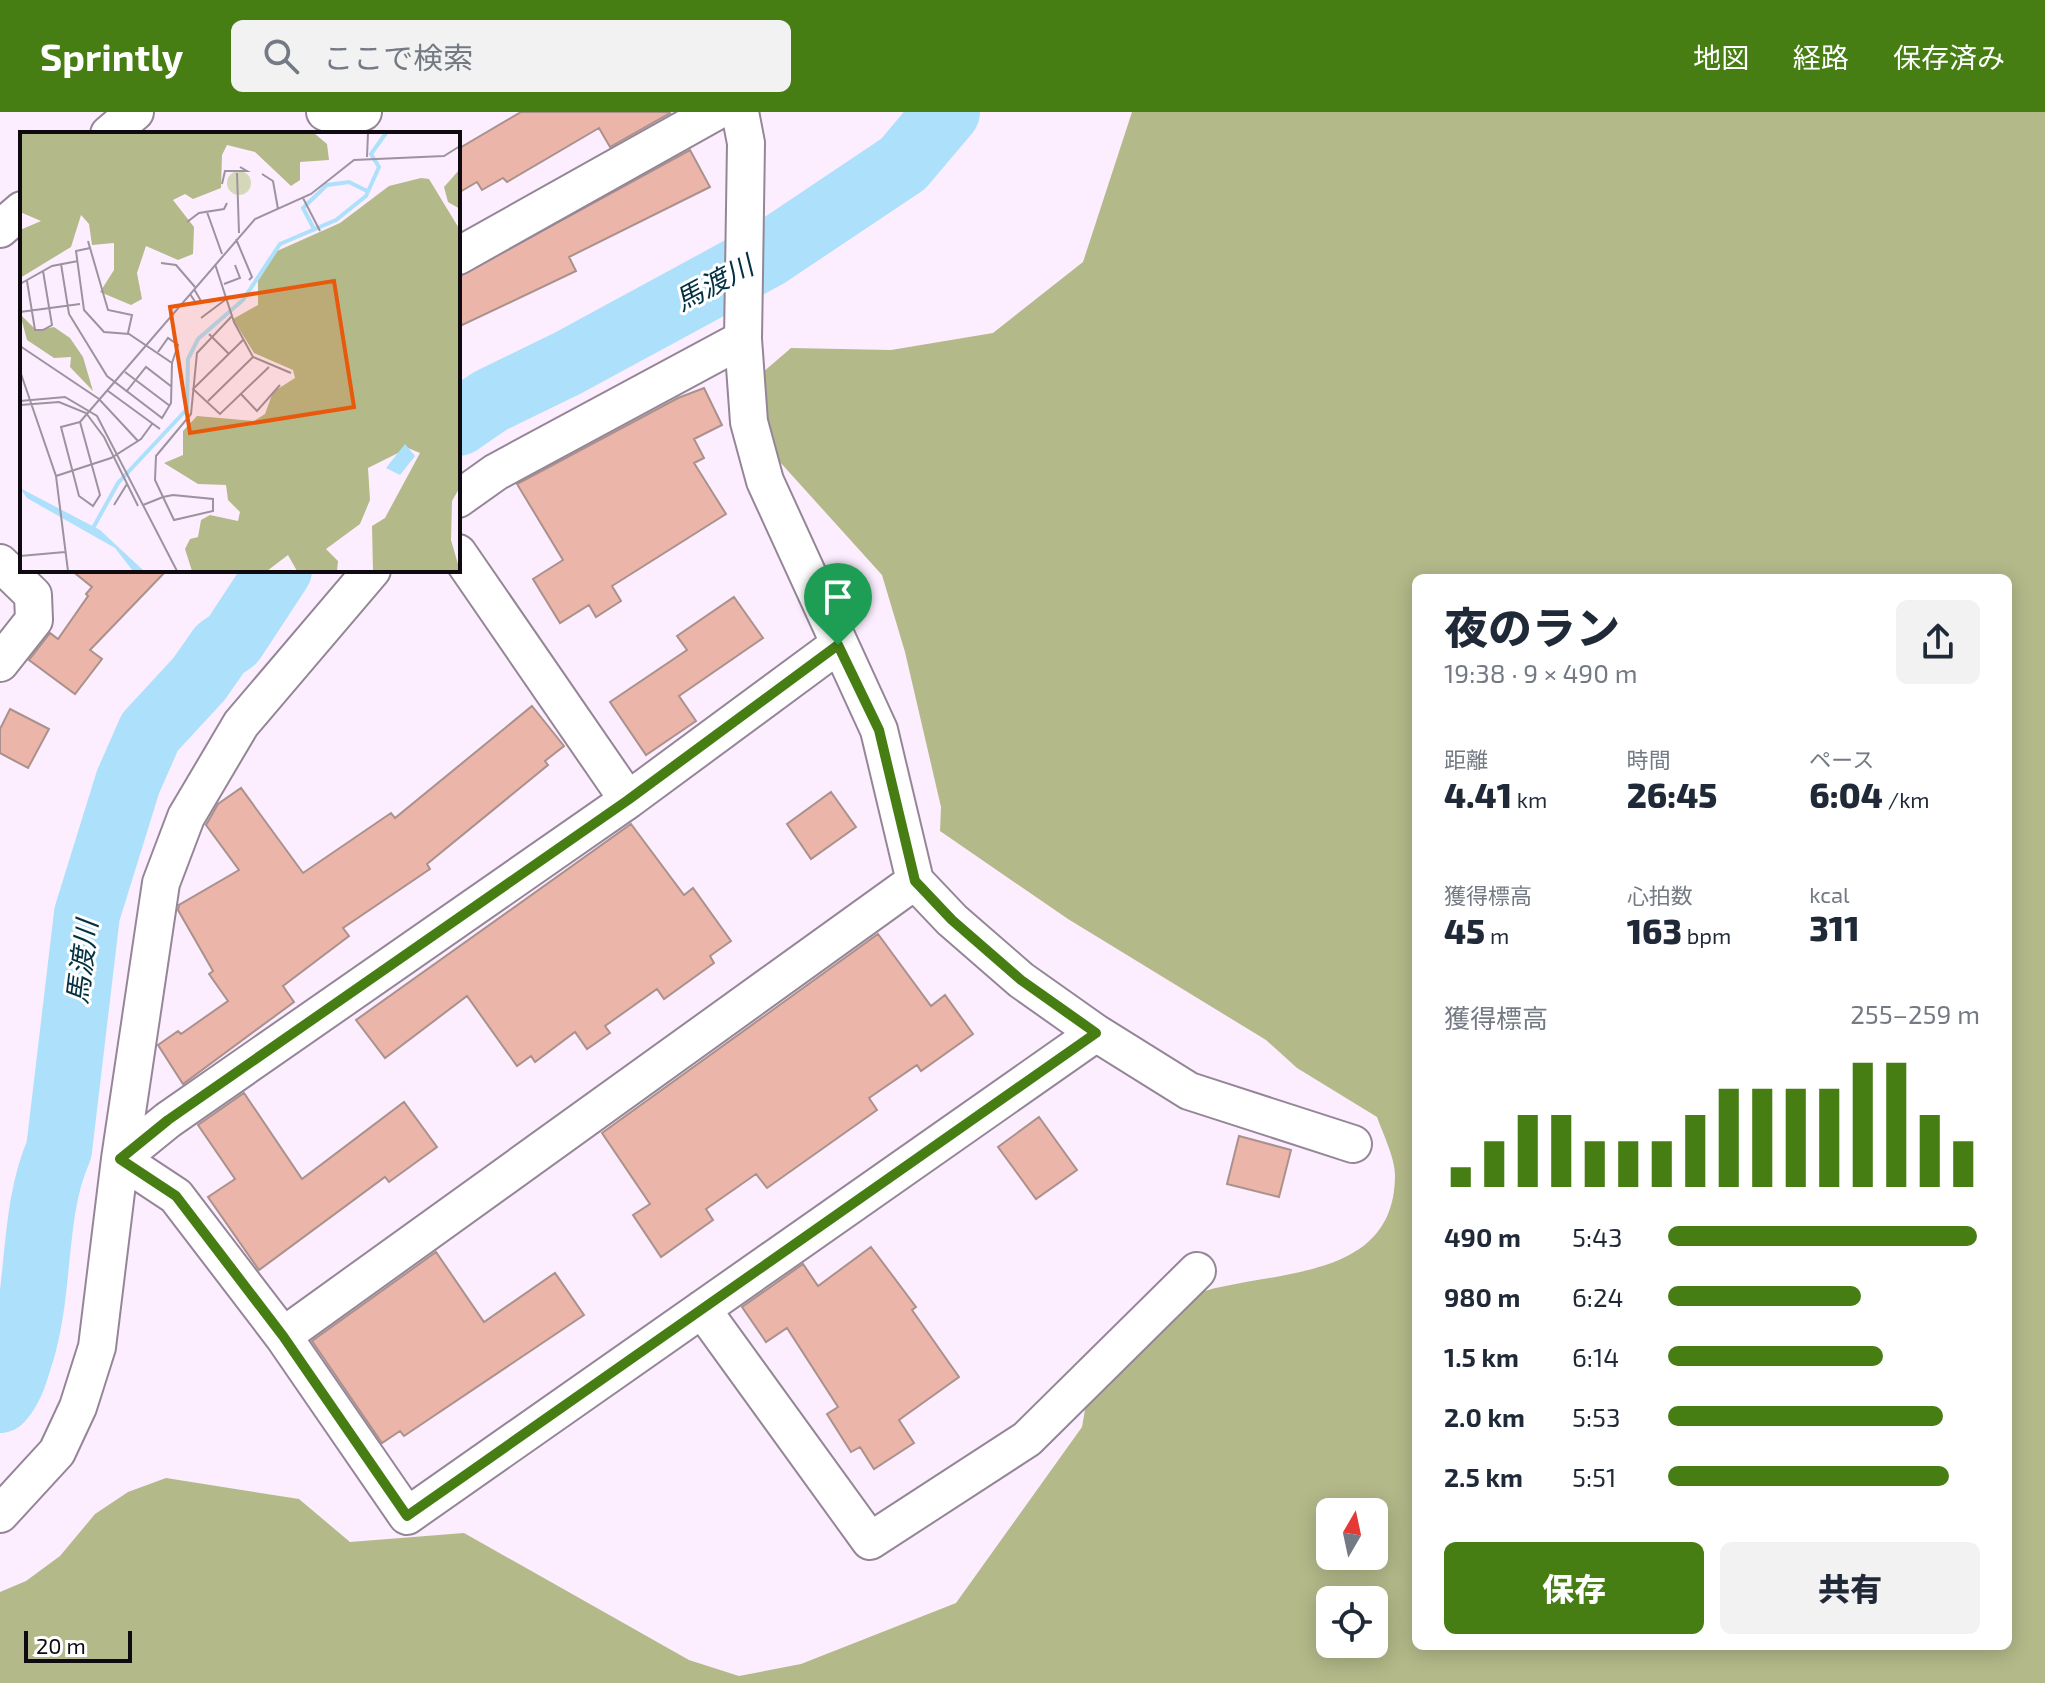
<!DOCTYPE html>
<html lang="ja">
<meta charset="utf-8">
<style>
:root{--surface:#fff;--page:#f2f2f3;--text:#1f2937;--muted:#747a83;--accent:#477e14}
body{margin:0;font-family:"Exo 2","Noto Sans JP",sans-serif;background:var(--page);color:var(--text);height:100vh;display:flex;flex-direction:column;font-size:30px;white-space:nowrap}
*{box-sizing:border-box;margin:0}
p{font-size:26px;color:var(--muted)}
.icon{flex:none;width:44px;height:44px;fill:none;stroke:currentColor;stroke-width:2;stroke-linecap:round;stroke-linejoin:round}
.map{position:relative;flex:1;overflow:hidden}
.details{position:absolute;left:1412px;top:462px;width:600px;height:1076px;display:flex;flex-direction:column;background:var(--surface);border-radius:12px;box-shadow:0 4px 20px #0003}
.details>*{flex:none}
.needle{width:52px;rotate:9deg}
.fabs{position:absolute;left:1316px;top:1386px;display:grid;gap:16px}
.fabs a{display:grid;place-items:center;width:72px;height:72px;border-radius:12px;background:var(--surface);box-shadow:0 4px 20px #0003;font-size:40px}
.scale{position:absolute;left:24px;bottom:20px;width:108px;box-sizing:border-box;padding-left:8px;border:4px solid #0f0910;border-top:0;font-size:22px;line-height:28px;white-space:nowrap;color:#0f0910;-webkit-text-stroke:6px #fff;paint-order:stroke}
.pin{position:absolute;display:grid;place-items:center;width:68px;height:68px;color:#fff;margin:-82px -34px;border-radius:50% 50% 50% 0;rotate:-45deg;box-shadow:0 0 8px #0007}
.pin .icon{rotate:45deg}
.round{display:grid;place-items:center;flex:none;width:84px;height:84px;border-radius:12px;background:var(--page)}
.head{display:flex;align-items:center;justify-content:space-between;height:136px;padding:0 32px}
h1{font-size:44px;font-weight:800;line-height:60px}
.stats{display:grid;grid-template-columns:repeat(3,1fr);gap:12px;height:136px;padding:8px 32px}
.stats div{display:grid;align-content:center}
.stats b{font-size:34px;font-weight:800}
.stats small{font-size:22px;font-weight:400}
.stats p{font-size:22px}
.chart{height:224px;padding:16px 32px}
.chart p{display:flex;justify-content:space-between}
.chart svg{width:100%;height:144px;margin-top:8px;stroke:var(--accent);stroke-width:6}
.cta{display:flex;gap:16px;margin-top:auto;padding:16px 32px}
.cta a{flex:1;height:92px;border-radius:12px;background:var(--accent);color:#fff;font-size:32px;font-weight:800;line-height:92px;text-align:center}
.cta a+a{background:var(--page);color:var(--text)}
ul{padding:0 32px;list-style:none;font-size:26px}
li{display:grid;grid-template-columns:128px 96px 1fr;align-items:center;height:60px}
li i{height:20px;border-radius:10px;background:var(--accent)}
header{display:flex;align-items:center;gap:48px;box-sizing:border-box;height:112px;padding:0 40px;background:var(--accent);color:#fff}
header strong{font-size:38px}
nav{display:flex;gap:44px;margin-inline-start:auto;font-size:28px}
.search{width:560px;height:72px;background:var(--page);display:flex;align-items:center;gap:20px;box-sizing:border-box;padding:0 28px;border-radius:12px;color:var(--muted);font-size:30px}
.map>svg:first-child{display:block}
.forest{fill:#b4b98a;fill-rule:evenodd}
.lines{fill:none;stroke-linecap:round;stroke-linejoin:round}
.river{stroke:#ace0fb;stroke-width:66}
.building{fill:#ebb5aa;stroke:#aa918c;stroke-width:2}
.minor-casing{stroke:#958697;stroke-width:40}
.minor{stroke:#fff;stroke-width:36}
.route-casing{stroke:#fff;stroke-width:16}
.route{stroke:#477e14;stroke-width:10}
.labels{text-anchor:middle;stroke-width:6;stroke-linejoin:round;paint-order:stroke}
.water-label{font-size:28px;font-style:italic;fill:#033144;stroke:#fff}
.inset-river{fill:none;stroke:#ace0fb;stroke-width:4}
.inset-road{fill:none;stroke:#9d929f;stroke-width:2}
.view{fill:#e8590c;fill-opacity:0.15;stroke:#e8590c;stroke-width:4}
.inset-edge{fill:none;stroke:#0f0910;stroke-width:4}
</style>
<header>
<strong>Sprintly</strong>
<div class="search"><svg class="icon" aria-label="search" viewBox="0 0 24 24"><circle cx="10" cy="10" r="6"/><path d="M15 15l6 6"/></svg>ここで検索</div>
<nav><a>地図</a><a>経路</a><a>保存済み</a></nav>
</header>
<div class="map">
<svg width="2045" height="1571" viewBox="0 0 2045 1571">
<rect width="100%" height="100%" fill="#fceefe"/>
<path class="forest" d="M1132,0h913v1571h-2045v-91l26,-11 34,-25 35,-42 33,-22 38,-14 133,21 51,43 114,-9 225,127 50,16 62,-12 155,-61 126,-176 13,-76c29,-17 58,-40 89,-53 74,-31 211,-9 211,-123 0,-17 -12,-41 -18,-58l-80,-49 -31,-28 -198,-121 -128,-88 1,-24 -36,-155 -23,-77 -112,-124 -23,-65 44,-38 100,2 102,-17 90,-71zM1416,466h592v1068h-592zM1330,1400h44v44h-44zM1330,1488h44v44h-44z"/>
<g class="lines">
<path class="river" d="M458,311l32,-22 78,-38 199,-108 136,-91 44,-52
M0,1288c13,-15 16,-32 22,-50 19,-65 10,-139 37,-200l28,-236 41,-132 22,-50 49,-53 21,-30 13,-9 46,-70"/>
</g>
<path class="building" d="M521,0h148l1,1 -60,34 -11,-19 -92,54 -4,-4 -21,12 -5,-8 -19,11v-44z
M690,38l20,37 -141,70 7,14 -118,56v-50z
M704,276l18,37 -28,14 10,19 -10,5 32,51 -114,72 9,15 -25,16 -7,-12 -29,18 -27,-44 30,-19 -46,-76 161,-86z
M71,458h96l-77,80 12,9 -27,35 -46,-34 21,-27 8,6 30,-43 -2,-2 6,-7z
M734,485l29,41 -84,58 17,25 -50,34 -36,-53 77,-52 -10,-14z
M532,594l32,40 -19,15 3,4 -121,99 3,5 -87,59 6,8 -66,50 11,16 -111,82 -25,-39 20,-14 3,3 47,-33 -19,-27 4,-3 -35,-61 1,-5 60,-35 -33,-45 12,-21 23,-16 62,85 88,-60 4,5z
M10,597l39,20 -21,39 -28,-15v-24z
M831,680l25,35 -45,32 -24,-35z
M631,712l53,71 9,-7 38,53 -21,15 4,7 -50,36 -7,-10 -52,37 5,7 -23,16 -12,-17 -40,30 -4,-6 -14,10 -50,-70 -82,62 -29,-38z
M878,822l53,72 14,-11 28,39 -52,37 -4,-6 -48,33 8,12 -110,78 -11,-14 -50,35 7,11 -52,37 -28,-42 17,-11 -48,-71z
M244,981l58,86 102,-77 33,45 -48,35 -4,-5 -126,93 -51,-73 27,-18 -37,-54z
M1039,1005l38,53 -41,29 -38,-52z
M1239,1024l52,14 -12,47 -52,-13z
M871,1135l45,60 -4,3 47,67 -60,43 15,23 -40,26 -14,-22 -9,5 -24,-38 11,-7 -51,-79 -21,14 -24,-35 61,-43 15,22z
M436,1140l48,70 71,-49 29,42 -180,121 -4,-5 -18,12 -70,-102z"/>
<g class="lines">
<defs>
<path id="minor" d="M325,0l15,6 23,-6
M740,0l6,31 -3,196 6,83 16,59 114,249 36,151 37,39 69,60 75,53 93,58 164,53
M109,22l26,-22
M0,117l22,-19
M458,144l257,-144
M458,387l38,-27 247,-133
M458,441l170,247
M0,451l33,32 1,25 -34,43
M838,533l-210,155 -460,320 -48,39 56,37 107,140 124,180 689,-483
M702,1197l168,232 157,-102 170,-168
M283,1224l632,-455
M0,1402l57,-62 21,-45 19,-60 23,-188 41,-276 25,-66 55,-93 131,-154"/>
</defs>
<use href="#minor" class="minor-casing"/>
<use href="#minor" class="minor"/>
</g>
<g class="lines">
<defs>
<path id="route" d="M838,533l41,85 36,151 37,39 69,60 75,53 -689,483 -124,-180 -107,-140 -56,-37 48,-39 460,-320z"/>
</defs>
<use href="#route" class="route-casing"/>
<use href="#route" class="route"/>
</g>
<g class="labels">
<g class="water-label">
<text transform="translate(714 171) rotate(-28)" y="10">馬渡川</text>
<text transform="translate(82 850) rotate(-83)" y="10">馬渡川</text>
</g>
</g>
<g transform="translate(20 20)">
<rect width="440" height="440" fill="#fceefe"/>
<path d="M207 51a12 12 0 1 1 24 0a12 12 0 1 1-24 0Z" fill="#d4d8b8"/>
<path d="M0,1h294l13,11 2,16 -29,2v18l-9,6 -36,-34 -28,-7 -5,10 -1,33 -28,11 -8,-5 -12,6 21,27 -1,27 -15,6 -32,-14 -9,27 5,26 -11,6 -31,-13 14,-22v-27l-22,2 -3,-21 -8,-9 -10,32 -51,31v-48l21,-9 -21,-9zM440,37v40l-12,-7 -4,-15zM401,46l8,1 31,51v257l-8,14 -1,39 9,31h-87l-1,-45 13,-8 35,-65 -12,-5 -40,20 2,32 -10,24 -34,25 12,12 -1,10h-40l-9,-16 -21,16h-75l-7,-22 5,-10 8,-2 3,-17 9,-5 28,6 2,-9 -12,-12 -2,-15 -28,-1 -34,-21 19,-8v-24l14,-15 57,5 11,-7 8,-22 22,-14 -2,-8 -39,-17 -21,-34 25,-14v-24l19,-30 63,-28 49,-37zM0,182l16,16 18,-3 16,11 13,19 10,34 -23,-24 1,-10 -17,1 -27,-18z" fill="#b4b98a"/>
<path d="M385,312l10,12 -15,19 -14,-7zM0,356l80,42 44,41h-11l-18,-23 -88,-50z" fill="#ace0fb"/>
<path class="inset-river" d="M294,97l-11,-21 24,-23 22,-3 20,10M73,396l25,-45 69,-74 1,-50 10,-20 45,-39 37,-56 56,-24 30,-24 13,-29 -8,-13 15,-21"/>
<path class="inset-road" d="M347,25l1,-24M217,41l2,60M242,42l11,7 5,28M202,52l3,-13h22l-7,-4M283,66l17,33M187,80l15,42M167,90l12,-9 25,-4 3,-6M216,107l16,38 -3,3M68,109l20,69 24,5 -4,18M141,131l15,2 19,22M41,132l8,50 38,62 55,42 9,-15 1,-40 -43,-29 -25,-2 -20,-22 -8,-59 14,-3M195,132l19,58 19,35 38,16M7,149l8,49h8l9,-5 -9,-54M0,152l32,-18 26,-5M204,152l16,-6 -5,-13M170,162l6,9 5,-2 -7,-12M0,180l60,-8M181,186l28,-21M189,202l20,20M224,207l-51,50 27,25 49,-47M0,214l79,53 39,42M138,220l10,-14 10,7 -6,18M0,239l36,105 12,95M105,240l45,34M88,259l52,38M106,260l20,-25 26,20M221,262l16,17 23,-26M0,269l45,-4 32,19 80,155M188,269l45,-44M0,273l39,-3 27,11 18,24 34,69M60,290l175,-203 56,-25 43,-34 90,-4 16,-10M60,290l20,73 -7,11 -14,-10 -18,-69zM36,344l55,-18 30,-19 11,-15M94,373l13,-21M123,373l20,-8 10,-2 40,4v12l-39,9 -11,-23 -8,-17 1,-24 35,-42 6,-61 35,-37M0,424l45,-4"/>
<path class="view" d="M314,149l20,126 -164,26 -20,-126z"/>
<rect width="440" height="440" class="inset-edge"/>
</g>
</svg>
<div class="fabs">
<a><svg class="needle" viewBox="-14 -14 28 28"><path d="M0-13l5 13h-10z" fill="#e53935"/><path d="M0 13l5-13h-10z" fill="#747a83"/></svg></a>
<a><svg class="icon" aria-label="locate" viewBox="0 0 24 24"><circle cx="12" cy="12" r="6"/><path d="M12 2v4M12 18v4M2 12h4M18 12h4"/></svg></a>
</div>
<div class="scale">20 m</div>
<div class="pin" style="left:838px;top:533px;background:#1e9e55"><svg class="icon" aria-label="arrive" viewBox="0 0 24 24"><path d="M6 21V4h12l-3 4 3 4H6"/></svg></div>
<section class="details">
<div class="head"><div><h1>夜のラン</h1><p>19:38 · 9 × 490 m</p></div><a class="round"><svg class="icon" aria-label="share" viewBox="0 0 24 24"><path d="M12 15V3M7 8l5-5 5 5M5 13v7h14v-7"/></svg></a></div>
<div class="stats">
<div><p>距離</p><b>4.41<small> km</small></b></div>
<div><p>時間</p><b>26:45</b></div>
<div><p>ペース</p><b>6:04<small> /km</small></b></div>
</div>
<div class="stats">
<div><p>獲得標高</p><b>45<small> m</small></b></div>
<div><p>心拍数</p><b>163<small> bpm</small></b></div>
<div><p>kcal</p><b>311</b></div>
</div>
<div class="chart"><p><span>獲得標高</span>255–259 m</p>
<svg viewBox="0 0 160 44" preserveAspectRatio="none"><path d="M5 44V38M15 44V30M25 44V22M35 44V22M45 44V30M55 44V30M65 44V30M75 44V22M85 44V14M95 44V14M105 44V14M115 44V14M125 44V6M135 44V6M145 44V22M155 44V30"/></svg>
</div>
<ul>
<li><b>490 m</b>5:43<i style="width:99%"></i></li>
<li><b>980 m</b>6:24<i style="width:62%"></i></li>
<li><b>1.5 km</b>6:14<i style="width:69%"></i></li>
<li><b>2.0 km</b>5:53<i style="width:88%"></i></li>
<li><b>2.5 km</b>5:51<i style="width:90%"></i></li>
</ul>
<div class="cta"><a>保存</a><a>共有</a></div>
</section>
</div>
